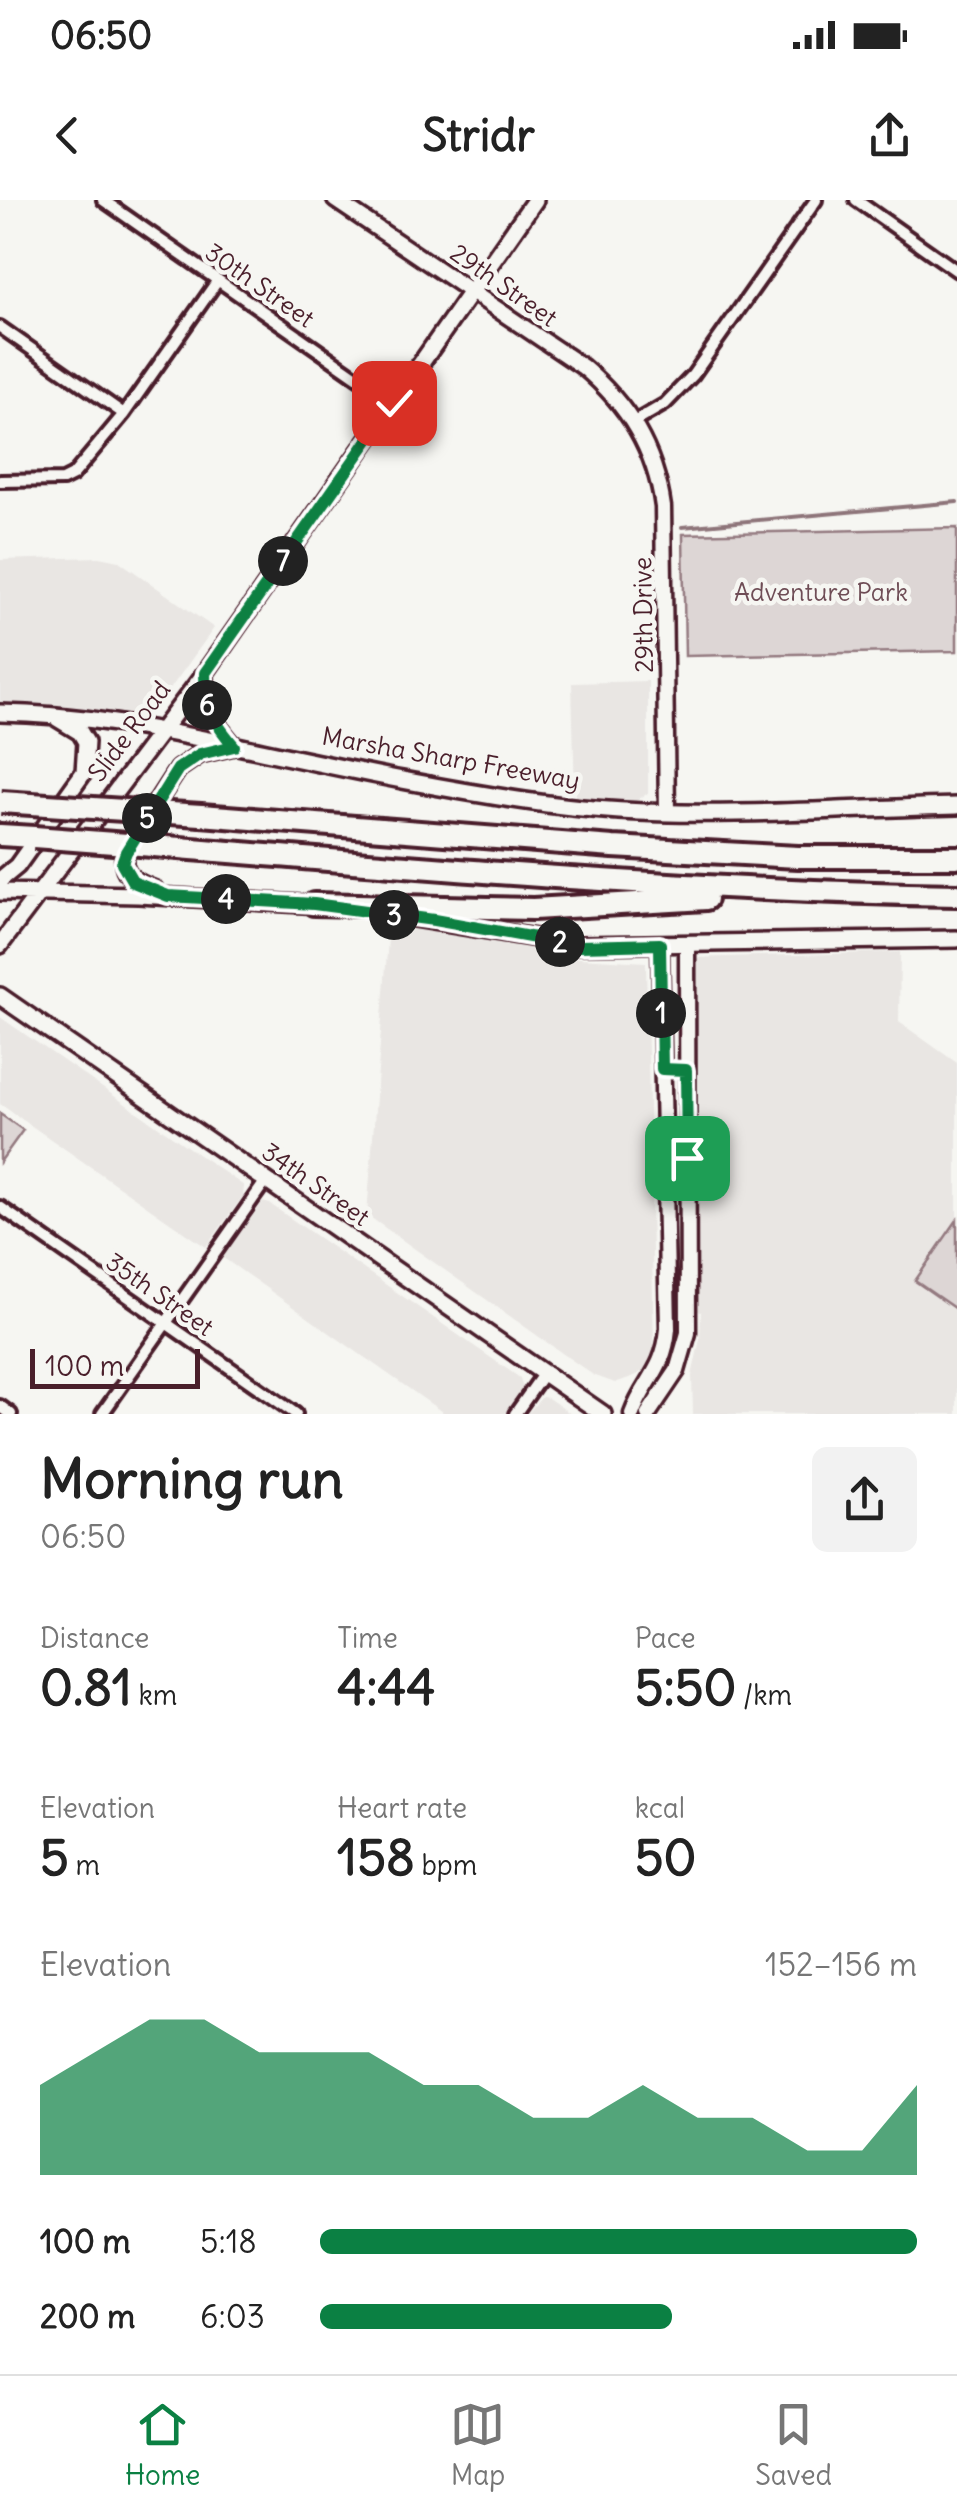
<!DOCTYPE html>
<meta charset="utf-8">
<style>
:root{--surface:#fff;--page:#f2f2f2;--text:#222;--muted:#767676;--line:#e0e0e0;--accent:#0b8043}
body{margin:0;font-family:Delius,sans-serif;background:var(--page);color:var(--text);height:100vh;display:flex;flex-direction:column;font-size:38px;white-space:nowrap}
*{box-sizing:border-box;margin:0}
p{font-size:32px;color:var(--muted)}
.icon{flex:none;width:55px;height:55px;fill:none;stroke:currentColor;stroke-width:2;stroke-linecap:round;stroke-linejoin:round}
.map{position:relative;height:1214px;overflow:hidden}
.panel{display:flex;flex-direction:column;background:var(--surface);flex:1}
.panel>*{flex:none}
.scale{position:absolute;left:30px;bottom:25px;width:170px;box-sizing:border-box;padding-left:10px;border:5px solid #4a1f2b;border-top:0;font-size:28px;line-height:35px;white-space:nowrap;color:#4a1f2b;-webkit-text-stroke:8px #f6f6f2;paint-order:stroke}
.pin{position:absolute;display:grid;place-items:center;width:85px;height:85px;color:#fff;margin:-42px;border-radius:20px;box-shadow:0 5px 15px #0006}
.km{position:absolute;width:50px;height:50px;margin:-25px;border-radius:50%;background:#222;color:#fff;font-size:28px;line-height:50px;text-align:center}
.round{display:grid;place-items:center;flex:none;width:105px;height:105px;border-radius:15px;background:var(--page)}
.summary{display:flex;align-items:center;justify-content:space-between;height:170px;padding:0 40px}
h1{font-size:55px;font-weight:700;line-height:75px}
.figures{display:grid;grid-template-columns:repeat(3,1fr);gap:15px;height:170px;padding:10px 40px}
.figures div{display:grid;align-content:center}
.figures b{font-size:50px;font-weight:700}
.figures small{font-size:28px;font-weight:400}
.figures p{font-size:28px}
.chart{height:280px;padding:20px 40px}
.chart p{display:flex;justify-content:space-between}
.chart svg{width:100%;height:180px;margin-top:10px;fill:var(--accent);opacity:.7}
ul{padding:0 40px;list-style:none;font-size:32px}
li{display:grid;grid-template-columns:160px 120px 1fr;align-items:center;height:75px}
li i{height:25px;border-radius:12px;background:var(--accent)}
.status{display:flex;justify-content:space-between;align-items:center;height:70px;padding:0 50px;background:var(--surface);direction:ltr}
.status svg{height:28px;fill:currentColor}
header{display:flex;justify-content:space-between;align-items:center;height:130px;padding:0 40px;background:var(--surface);font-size:45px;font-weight:700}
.tabs{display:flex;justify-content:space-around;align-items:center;height:140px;border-top:2px solid var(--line);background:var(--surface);font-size:28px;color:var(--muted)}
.tabs a{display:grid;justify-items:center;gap:5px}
.tabs .active{color:var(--accent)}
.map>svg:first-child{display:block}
.built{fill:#e9e6e3}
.green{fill:#ddd6d5;stroke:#947a80;stroke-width:2.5}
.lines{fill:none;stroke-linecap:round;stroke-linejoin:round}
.stream{stroke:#8e747a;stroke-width:4}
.minor-casing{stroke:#4a1f2b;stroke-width:18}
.tertiary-casing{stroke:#4a1f2b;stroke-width:21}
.secondary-casing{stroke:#4a1f2b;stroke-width:22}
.motorway-casing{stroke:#4a1f2b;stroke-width:28}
.minor{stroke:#f6f6f2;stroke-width:10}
.tertiary{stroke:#f6f6f2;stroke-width:14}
.secondary{stroke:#f6f6f2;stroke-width:15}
.motorway{stroke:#f6f6f2;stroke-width:20}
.motorway-bridge-casing{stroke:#4a1f2b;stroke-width:28;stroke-linecap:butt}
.motorway-bridge{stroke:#f6f6f2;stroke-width:20}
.route-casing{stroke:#fff;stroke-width:20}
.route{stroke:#0b8043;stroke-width:12}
.labels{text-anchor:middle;stroke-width:9;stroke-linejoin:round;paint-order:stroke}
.street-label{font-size:25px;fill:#4a1f2b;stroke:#f6f6f2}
.park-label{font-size:25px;fill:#6f4d56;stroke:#f6f6f2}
</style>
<div class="status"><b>06:50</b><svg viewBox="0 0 49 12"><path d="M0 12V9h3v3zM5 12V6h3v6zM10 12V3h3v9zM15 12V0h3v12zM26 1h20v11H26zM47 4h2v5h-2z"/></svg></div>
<header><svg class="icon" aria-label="back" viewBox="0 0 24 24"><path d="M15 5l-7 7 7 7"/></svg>Stridr<svg class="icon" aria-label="share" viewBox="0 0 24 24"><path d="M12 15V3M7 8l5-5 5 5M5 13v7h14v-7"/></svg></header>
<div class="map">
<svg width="957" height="1214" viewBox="0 0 957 1214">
<rect width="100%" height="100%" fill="#f6f6f2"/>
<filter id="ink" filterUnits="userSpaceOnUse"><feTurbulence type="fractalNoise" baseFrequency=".01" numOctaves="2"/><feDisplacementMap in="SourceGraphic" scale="20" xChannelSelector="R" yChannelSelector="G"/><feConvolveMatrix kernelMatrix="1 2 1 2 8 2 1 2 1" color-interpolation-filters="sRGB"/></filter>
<g filter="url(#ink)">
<path class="built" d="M99,357l20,4 95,67 -46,64 -24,25 -144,-14v-143z
M648,481v112l-12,8 -61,-3 -3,-115z
M389,726l75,9 115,23 67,4 8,386 -9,21 -8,6 -22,8 -22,-8 -226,-160z
M900,752l-1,70 58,41v351h-264l-1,-38 8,-37 1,-27 -3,-1 -1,-21 -4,-332z
M0,817l244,169 -1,10 -37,51 -206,-143z
M263,1002l7,2 250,174 3,10 -18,26h-60l-223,-157z
M542,1197l6,1 23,16h-44z"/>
<path class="green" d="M957,328v123l-272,5 -2,-122z
M0,914l23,16 -23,32z
M957,1020v90l-42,-29z"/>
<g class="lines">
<path class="stream" d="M682,327l275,-25"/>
<defs>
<path id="minor" d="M103,0l291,203
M856,0l101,71
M0,127l124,87
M634,222l31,-18 28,-29 123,-175
M0,281l63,-1 10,-5 51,-61 94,-134
M0,1007l296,207
M0,1206l11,8
M102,1214l165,-235
M515,1214l29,-41"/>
<path id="tertiary" d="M335,0l248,167c45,38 72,82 80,140l4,305
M632,1214c12,-33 32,-43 36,-85l-8,-385
M648,1214l29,-43 11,-38 -1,-389"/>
<path id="secondary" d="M0,513c80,1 155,16 233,32 104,22 208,45 314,59 134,18 275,5 410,2
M0,680l17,-14 67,-94 2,-30 -6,-10 -23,-14
M155,690c-20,-8 -36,-15 -30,-39l53,-82 22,-15 34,-8c-23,-27 -29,-37 -29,-72
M0,692l138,3 183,10
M388,714l192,31 377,-6
M0,745l205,-272 330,-473
M0,796l603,418"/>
<path id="motorway" d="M201,615l412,32 185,10h159
M0,635l34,2
M180,648c259,21 517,43 777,47
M314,704l219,5 173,-10"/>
</defs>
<use href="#minor" class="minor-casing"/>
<use href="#tertiary" class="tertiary-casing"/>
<use href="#secondary" class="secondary-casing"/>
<use href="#motorway" class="motorway-casing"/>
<use href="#minor" class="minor"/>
<use href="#tertiary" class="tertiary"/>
<use href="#secondary" class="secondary"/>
<use href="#motorway" class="motorway"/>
<defs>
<path id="motorway-bridge" d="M1,602l200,13
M34,637l146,11"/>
</defs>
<use href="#motorway-bridge" class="motorway-bridge-casing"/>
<use href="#motorway-bridge" class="motorway-bridge"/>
</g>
</g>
<g class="lines" filter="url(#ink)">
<defs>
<path id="route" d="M394,203l-189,270c0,36 6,45 29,73l-34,8 -22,15 -52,83 -4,11 11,19 35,14 146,8 120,16 146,26 80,-2 2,125 24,1 1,88"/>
</defs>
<use href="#route" class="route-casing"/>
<use href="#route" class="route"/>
</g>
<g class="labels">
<g class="street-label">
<text transform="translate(260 85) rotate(35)" y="9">30th Street</text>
<text transform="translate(504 85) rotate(35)" y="9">29th Street</text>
<text transform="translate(643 415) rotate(-91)" y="9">29th Drive</text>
<text transform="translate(129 531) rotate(-53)" y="9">Slide Road</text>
<text transform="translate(451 558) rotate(10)" y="9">Marsha Sharp Freeway</text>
<text transform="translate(316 984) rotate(35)" y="9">34th Street</text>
<text transform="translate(160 1094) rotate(35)" y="9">35th Street</text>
</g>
<g class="park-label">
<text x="821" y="401">Adventure Park</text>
</g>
</g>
</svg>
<div class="scale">100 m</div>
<div class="pin" style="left:687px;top:958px;background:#1e9e55"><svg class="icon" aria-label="arrive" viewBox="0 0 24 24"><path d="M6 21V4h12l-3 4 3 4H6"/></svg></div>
<div class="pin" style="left:394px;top:203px;background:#d93025"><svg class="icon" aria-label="check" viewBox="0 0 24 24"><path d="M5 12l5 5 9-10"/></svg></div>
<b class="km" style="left:661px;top:813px">1</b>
<b class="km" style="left:560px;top:742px">2</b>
<b class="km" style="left:394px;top:715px">3</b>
<b class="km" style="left:226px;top:699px">4</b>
<b class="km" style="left:147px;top:618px">5</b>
<b class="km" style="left:207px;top:505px">6</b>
<b class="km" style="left:283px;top:361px">7</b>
</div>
<section class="panel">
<div class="summary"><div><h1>Morning run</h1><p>06:50</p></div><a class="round"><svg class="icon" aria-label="share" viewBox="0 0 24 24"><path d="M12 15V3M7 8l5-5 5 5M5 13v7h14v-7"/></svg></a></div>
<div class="figures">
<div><p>Distance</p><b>0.81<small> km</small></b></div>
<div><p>Time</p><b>4:44</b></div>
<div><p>Pace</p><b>5:50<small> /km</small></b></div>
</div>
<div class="figures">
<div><p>Elevation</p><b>5<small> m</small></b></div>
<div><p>Heart rate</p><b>158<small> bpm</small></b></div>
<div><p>kcal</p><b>50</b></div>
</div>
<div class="chart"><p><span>Elevation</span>152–156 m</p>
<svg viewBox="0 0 160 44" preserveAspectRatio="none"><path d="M0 44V22L10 14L20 6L30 6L40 14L50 14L60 14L70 22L80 22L90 30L100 30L110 22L120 30L130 30L140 38L150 38L160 22V44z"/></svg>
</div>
<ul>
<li><b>100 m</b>5:18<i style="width:100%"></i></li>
<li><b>200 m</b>6:03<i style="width:59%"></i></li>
</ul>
</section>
<nav class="tabs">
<a class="active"><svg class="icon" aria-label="home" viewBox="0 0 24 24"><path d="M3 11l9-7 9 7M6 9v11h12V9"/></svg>Home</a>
<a><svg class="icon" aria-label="map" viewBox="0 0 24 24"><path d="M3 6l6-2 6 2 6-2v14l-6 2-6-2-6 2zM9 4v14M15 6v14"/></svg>Map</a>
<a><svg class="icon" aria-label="saved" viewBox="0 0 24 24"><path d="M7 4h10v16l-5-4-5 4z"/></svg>Saved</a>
</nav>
